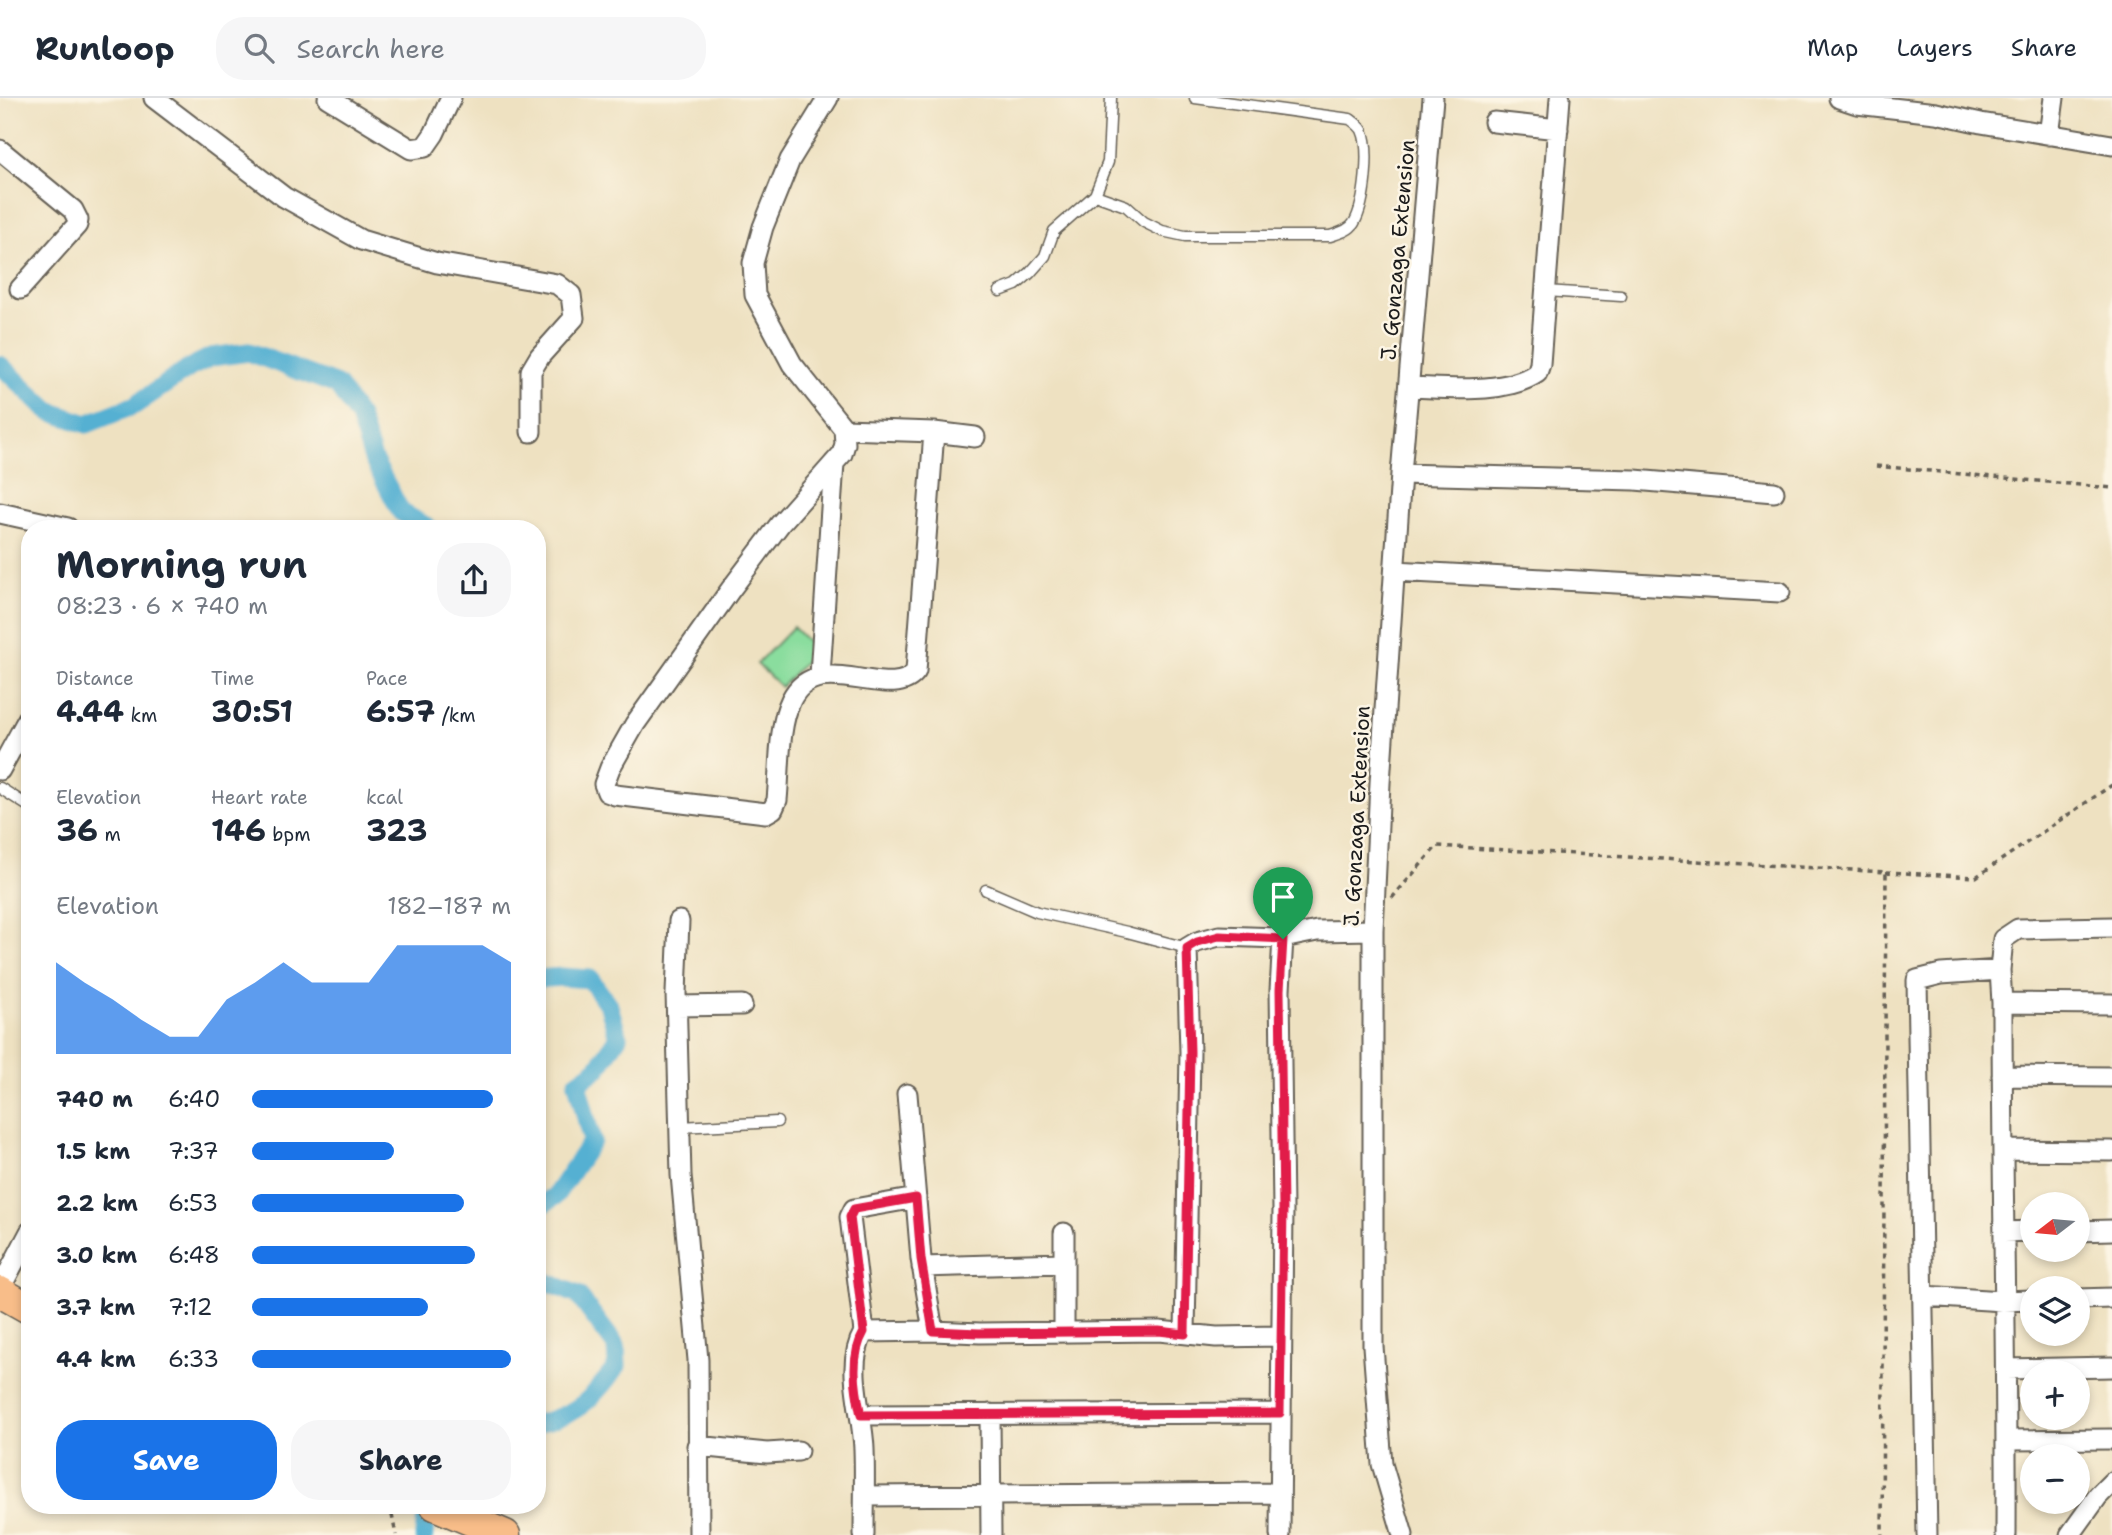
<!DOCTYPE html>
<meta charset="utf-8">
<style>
:root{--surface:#fff;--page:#f6f6f7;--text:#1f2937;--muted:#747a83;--line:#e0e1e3;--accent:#1a73e8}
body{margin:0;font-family:"Shantell Sans",sans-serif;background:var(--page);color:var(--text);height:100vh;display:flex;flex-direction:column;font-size:26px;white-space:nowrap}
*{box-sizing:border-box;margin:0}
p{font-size:23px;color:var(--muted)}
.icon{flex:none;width:38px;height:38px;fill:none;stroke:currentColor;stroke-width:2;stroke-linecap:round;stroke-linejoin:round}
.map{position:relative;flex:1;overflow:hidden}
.side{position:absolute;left:21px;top:422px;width:525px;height:994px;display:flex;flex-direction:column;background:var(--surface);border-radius:28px;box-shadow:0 4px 10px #0003}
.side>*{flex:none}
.needle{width:46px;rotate:254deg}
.fabs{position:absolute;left:2020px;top:1094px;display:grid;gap:14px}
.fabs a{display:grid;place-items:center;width:70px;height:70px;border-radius:50%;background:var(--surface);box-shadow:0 4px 10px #0003;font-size:35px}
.pin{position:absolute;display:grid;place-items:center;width:60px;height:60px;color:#fff;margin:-72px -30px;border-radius:50% 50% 50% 0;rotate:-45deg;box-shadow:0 0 7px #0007}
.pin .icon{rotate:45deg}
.round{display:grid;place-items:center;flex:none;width:74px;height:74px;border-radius:28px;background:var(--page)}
.summary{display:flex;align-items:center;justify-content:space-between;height:119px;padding:0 35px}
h1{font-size:38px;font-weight:700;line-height:52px}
.metrics{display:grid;grid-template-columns:repeat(3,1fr);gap:10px;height:119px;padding:7px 35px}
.metrics div{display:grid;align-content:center}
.metrics b{font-size:30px;font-weight:700}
.metrics small{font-size:19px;font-weight:400}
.metrics p{font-size:19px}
.chart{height:196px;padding:14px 35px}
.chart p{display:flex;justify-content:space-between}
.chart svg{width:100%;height:126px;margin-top:7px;fill:var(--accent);opacity:.7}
.button{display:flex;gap:14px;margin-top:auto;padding:14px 35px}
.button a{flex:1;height:80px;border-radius:28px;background:var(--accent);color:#fff;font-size:28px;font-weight:700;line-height:80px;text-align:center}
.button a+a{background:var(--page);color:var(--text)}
ul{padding:0 35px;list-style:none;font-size:23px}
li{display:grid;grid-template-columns:112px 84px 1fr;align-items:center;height:52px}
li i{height:18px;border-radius:9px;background:var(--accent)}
header{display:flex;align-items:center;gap:42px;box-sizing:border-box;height:98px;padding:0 35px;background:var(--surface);border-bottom:2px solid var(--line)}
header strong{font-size:33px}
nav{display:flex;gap:38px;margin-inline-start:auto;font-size:24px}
.search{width:490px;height:63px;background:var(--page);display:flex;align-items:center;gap:18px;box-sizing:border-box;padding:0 24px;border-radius:28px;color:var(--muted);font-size:26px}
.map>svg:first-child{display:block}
.green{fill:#8add9e;stroke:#537c5d;stroke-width:2}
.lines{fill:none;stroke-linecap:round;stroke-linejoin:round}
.canal{stroke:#54b0d2;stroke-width:19}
.lane-casing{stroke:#666156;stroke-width:13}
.street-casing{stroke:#666156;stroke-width:23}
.primary-casing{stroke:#666156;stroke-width:33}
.path{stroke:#666156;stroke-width:3.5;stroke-dasharray:5 5;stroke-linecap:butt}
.lane{stroke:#fff;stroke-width:10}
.street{stroke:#fff;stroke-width:19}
.primary{stroke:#f8bd89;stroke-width:30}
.route-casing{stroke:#fff;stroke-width:14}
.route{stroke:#e11d48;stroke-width:9}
.labels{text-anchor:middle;stroke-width:5;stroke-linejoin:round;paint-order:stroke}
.street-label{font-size:21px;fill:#1c1c1c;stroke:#fcf5e5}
</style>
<header>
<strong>Runloop</strong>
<div class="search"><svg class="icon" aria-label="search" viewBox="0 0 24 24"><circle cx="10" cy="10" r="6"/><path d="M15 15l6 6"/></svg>Search here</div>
<nav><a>Map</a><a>Layers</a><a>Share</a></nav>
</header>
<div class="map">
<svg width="2112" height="1437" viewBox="0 0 2112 1437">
<rect width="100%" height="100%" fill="#fcf5e5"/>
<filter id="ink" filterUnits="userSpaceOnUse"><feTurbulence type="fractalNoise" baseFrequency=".0143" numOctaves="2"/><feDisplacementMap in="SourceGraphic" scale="14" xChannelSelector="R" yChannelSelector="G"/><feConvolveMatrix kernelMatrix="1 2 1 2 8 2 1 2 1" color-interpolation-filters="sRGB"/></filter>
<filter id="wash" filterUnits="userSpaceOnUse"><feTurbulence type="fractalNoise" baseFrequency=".00686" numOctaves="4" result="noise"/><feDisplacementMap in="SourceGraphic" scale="28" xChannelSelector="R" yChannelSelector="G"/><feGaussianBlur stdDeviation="1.57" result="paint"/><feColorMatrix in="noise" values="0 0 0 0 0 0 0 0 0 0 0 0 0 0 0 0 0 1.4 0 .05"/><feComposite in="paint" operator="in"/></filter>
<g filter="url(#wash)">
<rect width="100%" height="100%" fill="#eee1c1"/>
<path class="green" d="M793,529l23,23 -35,37 -24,-23z"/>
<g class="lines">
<path class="canal" d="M0,267l49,46 38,13 48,-19 56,-38 20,-10 38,-5 88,33 22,32 14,42 28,53 28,16
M537,881l24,-2 29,2 19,27 9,31 -20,31 -21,15 15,58 -37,55 -18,12
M537,1180l41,17 38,51 1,20c-25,33 -38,48 -80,58
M424,1437l3,-30"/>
</g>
</g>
<g filter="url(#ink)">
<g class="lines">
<defs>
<path id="lane" d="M1095,97l31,11 18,16 18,9 23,5h145c9,-3 19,-5 24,-13 11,-19 17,-74 8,-93 -3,-5 -8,-8 -12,-11l-155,-21
M1000,193l16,-6 14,-12 15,-17 9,-25 41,-36 13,-33 3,-64
M1546,193l75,5
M0,690l30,19
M986,792l51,22 90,20 60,16
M680,1029l97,-5"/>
<path id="street" d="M154,0l130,99 77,43 76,23 120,21 14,11 3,23 -34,38 -9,15v61
M328,0l83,51 14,-2 9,-13 17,-36
M828,0l-38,62 -27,67 -10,36 2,32 37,69 52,65 1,15 -3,10 -62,70 -49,65 -96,135 -25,44 -6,16 3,8 8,3 151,18 7,-4 4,-9c3,-29 1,-74 14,-100 26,-54 101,5 125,-29l18,-239
M1839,0l18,6 79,9 45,10 131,22
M1494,24l64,7
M2049,37l5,-37
M0,52l73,60 5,10 -1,5 -57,64
M1409,289c37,1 96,8 128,-14l3,-9 20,-266
M844,331l90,3 41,5
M1401,376l234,6 139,12
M0,415l68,15
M1395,473l385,21
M820,577l14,-212
M0,672l30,-55
M679,823l-3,72 5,182 17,185 1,175
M2002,905l110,1
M677,908l65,-1
M2002,978l110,1
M907,996l14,165 12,72
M2004,1052l108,1
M2077,1133l35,-1
M2004,1134l28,-1
M922,1169l142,-4
M0,1191l30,-57
M1924,1198l79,5 29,-1
M2077,1201l35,-1
M1064,1233v-98
M864,1234l69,-1 47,2 179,-2 57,6 65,-1
M1185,1235l5,-281 -3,-104 10,-6 22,-6 64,2 34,-7 56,-1
M2006,1271l106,-2
M990,1316l1,121
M861,1317l419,-2
M2007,1342l105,-1
M697,1348l70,7 31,-2
M865,1398l414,-3
M864,1437c0,-29 1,-58 0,-86 -1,-37 -20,-83 0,-117l-14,-115 4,-8 62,-11
M1280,1437l3,-326 -3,-219 3,-52
M1403,1437l-21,-71 -9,-118v-416l7,-147 21,-309 32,-376
M1927,1437l-10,-555 24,-6 59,-4
M2006,1437c1,-177 -4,-354 -4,-532l-2,-33 3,-31 15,-10 94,-2
M2070,1437l28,-39 14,-14"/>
<path id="primary" d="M0,1194l30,17
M435,1407l70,30"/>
</defs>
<use href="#lane" class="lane-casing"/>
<use href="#street" class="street-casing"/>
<use href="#primary" class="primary-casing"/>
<path class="path" d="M1876,368l236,22
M1886,774l90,5 136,-92
M1392,800l45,-52 449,26 -4,663
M390,1407l6,30"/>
<use href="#lane" class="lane"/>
<use href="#street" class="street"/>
<use href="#primary" class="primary"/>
</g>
</g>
<g class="lines" filter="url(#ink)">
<defs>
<path id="route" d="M1219,838l64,3 -3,51 3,219 -3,204 -419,2c-6,-27 -11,-59 3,-83l-14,-115 4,-8 62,-11 5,61 12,72 46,2 180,-2 26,3 5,-282 -3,-104 10,-6z"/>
</defs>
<use href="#route" class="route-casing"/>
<use href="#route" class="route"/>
</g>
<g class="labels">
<g class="street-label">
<text transform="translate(1398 152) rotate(-85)" y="7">J. Gonzaga Extension</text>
<text transform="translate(1357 718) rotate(-87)" y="7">J. Gonzaga Extension</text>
</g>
</g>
</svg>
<div class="fabs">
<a><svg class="needle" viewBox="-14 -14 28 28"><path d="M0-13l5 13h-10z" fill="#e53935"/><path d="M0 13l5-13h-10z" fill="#747a83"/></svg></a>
<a><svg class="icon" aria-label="layers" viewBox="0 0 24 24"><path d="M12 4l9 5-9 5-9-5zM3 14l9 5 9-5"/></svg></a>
<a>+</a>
<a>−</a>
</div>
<div class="pin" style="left:1283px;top:841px;background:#1e9e55"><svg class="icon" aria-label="arrive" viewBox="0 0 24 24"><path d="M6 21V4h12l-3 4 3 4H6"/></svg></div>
<section class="side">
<div class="summary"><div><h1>Morning run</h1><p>08:23 · 6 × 740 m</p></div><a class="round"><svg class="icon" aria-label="share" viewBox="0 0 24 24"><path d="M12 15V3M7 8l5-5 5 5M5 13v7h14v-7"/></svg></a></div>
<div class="metrics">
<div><p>Distance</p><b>4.44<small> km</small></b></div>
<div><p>Time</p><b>30:51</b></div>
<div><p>Pace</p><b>6:57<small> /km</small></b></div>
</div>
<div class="metrics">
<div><p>Elevation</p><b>36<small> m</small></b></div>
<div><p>Heart rate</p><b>146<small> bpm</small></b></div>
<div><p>kcal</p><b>323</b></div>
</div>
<div class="chart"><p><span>Elevation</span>182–187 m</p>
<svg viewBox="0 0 160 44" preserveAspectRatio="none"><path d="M0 44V12L10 19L20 25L30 32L40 38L50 38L60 25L70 19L80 12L90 19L100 19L110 19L120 6L130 6L140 6L150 6L160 12V44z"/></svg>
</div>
<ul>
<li><b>740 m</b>6:40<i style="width:93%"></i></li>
<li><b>1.5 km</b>7:37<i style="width:55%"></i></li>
<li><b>2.2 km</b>6:53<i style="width:82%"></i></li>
<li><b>3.0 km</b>6:48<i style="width:86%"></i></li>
<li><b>3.7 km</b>7:12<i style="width:68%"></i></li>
<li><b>4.4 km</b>6:33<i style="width:100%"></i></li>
</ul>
<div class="button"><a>Save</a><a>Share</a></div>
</section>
</div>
